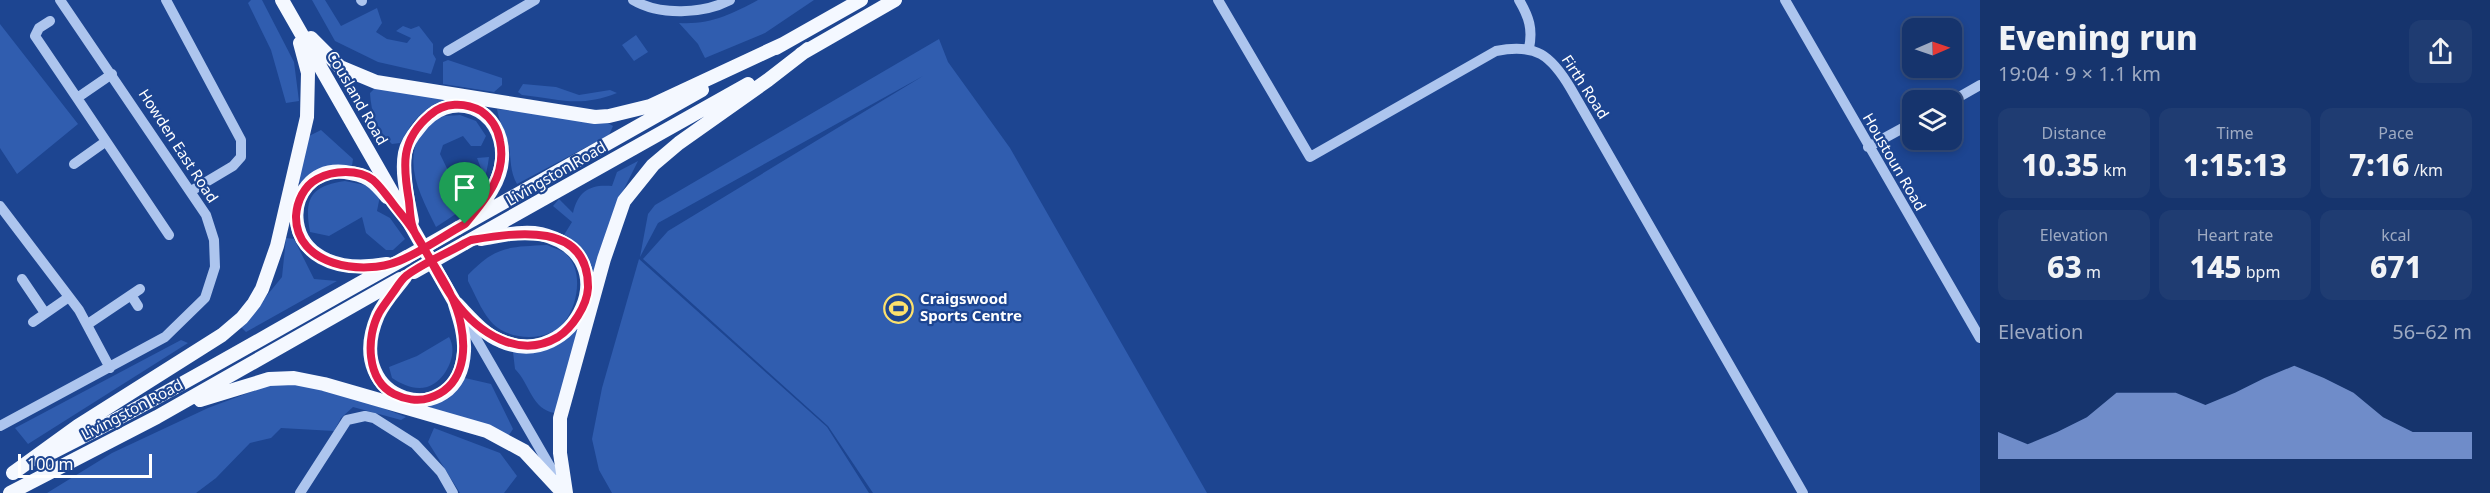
<!DOCTYPE html>
<meta charset="utf-8">
<style>
:root{--surface:#16346d;--page:#1f3c72;--text:#f1f3f6;--muted:#9eaac2;--line:#354f80;--accent:#95b2f1}
body{margin:0;font-family:"Noto Sans",sans-serif;background:var(--page);color:var(--text);height:100vh;display:flex;flex-direction:column;font-size:22px;white-space:nowrap}
*{box-sizing:border-box;margin:0}
p{font-size:20px;color:var(--muted)}
.icon{flex:none;width:33px;height:33px;fill:none;stroke:currentColor;stroke-width:2;stroke-linecap:round;stroke-linejoin:round}
.map{position:relative;flex:1;overflow:hidden}
.sheet{display:flex;flex-direction:column;background:var(--surface);width:510px}
.sheet>*{flex:none}
.needle{width:39px;rotate:88deg}
.buttons{position:absolute;left:1902px;top:18px;display:grid;gap:12px}
.buttons a{display:grid;place-items:center;width:60px;height:60px;border-radius:12px;background:var(--surface);box-shadow:0 3px 9px #0003,0 0 0 2px var(--line);font-size:30px}
.scale{position:absolute;left:18px;bottom:15px;width:134px;box-sizing:border-box;padding-left:6px;border:3px solid #fff;border-top:0;font-size:16px;line-height:21px;white-space:nowrap;color:#fff;-webkit-text-stroke:4px #1d4591;paint-order:stroke}
.pin{position:absolute;display:grid;place-items:center;width:51px;height:51px;color:#fff;margin:-62px -26px;border-radius:50% 50% 50% 0;rotate:-45deg;box-shadow:0 0 6px #0007}
.pin .icon{rotate:45deg}
.round{display:grid;place-items:center;flex:none;width:63px;height:63px;border-radius:12px;background:var(--page)}
.head{display:flex;align-items:center;justify-content:space-between;height:102px;padding:0 18px}
h1{font-size:33px;font-weight:800;line-height:45px}
.metrics{display:grid;grid-template-columns:repeat(3,1fr);gap:9px;height:102px;padding:6px 18px}
.metrics div{display:grid;align-content:center;border-radius:12px;background:var(--page);text-align:center}
.metrics b{font-size:30px;font-weight:800}
.metrics small{font-size:16px;font-weight:400}
.metrics p{font-size:16px}
.chart{height:168px;padding:12px 18px}
.chart p{display:flex;justify-content:space-between}
.chart svg{width:100%;height:108px;margin-top:6px;fill:var(--accent);opacity:.7}
main{display:flex;flex:1;min-height:0}
.map>svg:first-child{display:block}
.green{fill:#305daf}
.lines{fill:none;stroke-linecap:round;stroke-linejoin:round}
.minor{stroke:#adc5ee;stroke-width:10}
.major{stroke:#f4f8ff;stroke-width:14}
.major-bridge{stroke:#f4f8ff;stroke-width:14}
.route-casing{stroke:#fff;stroke-width:12}
.route{stroke:#e11d48;stroke-width:8}
.labels{text-anchor:middle;stroke-width:4.5;stroke-linejoin:round;paint-order:stroke}
.street-label{font-size:15px;fill:#fff;stroke:#1d4591}
.poi-label{font-size:15px;font-weight:bold;fill:#fff;stroke:#1d4591;text-anchor:start}
</style>
<main>
<div class="map">
<svg width="1980" height="493" viewBox="0 0 1980 493">
<rect width="100%" height="100%" fill="#1d4591"/>
<path class="green" d="M251,0h11l32,62 5,39 -13,2 -15,-53 -23,-47z
M312,0h13l16,26 36,-18 5,15 -6,9 11,7 20,4 4,-5 -15,-7 7,-5 8,3 8,-3 14,18v10l3,5 -5,15 -53,-12 -43,-21z
M758,0h56l-49,33 -60,25 -7,-14 -19,-21c31,2 53,-9 79,-23z
M0,24l78,100 -61,50 -17,-26z
M636,35l12,17 -14,9 -12,-16z
M939,39l9,23 62,86 197,345h-334l-45,-67 -185,-167 25,-28 255,-155 -265,147 -18,34 8,-43 7,-9z
M448,60l54,18v7l-8,7 -51,-8v-22z
M523,84l33,3 23,8 31,-5 7,3c-39,15 -56,6 -95,2l-4,-3z
M376,87l68,10v6c-25,7 -31,19 -44,40l-8,1c-15,-13 -21,-32 -22,-51z
M497,109l109,13 7,4 -4,9 -92,49c-7,-12 -6,-25 -8,-38 -3,-12 -10,-24 -12,-37z
M460,115l16,6 10,15 -5,10h-10l-8,-10 -20,9 -3,9c5,9 12,31 25,28 5,-2 12,-8 17,-11l-5,-13 12,-1c-5,41 -21,49 -53,70 -14,-29 -33,-61 -16,-93 3,-7 10,-14 17,-16 6,-3 16,-2 23,-3z
M321,130l32,29 -1,7c-25,-3 -32,2 -51,17l-3,-1 11,-46z
M638,161l-16,32 -28,87c-9,-17 -11,-35 -30,-45l8,-13 -19,-16 6,-7 14,14c5,-22 17,-29 39,-27l5,-14z
M345,181l20,4 15,11 -3,15 13,7 15,21 -12,11h-7l-20,-17 -4,-16 -33,19 -19,-4c-6,-33 0,-46 35,-51z
M286,238l8,1 20,40 23,2 -91,51 -5,-5 41,-50z
M547,245c6,3 16,5 20,10 16,16 11,48 -1,65 -14,21 -49,21 -68,8 -14,-10 -22,-32 -30,-47v-6c28,-29 40,-28 79,-30z
M639,259l188,168 42,66h-257l-13,-23 -7,-31 10,-51z
M580,327l-25,86c-23,-3 -25,-29 -40,-44l-2,-17 37,-3z
M449,337c10,16 -3,44 -22,50 -13,3 -24,-2 -35,-9l-3,-11 28,-11z
M181,340l7,3 -160,101 -13,-16z
M465,378l26,6 22,45 -4,6 -80,-28 1,-5 17,-4z
M297,384l36,5 73,28 -5,3 -48,-13 -12,11 -7,13 -53,-3 -10,10 -21,5 -34,35 -20,15h-149l65,-40 96,-45 61,-23z
M434,428l66,25 17,23 -13,17h-44l-32,-51z"/>
<g class="lines">
<path class="minor" d="M166,0l75,140v17l-8,9 -42,25
M361,0l1,1
M633,0c27,16 70,14 97,0
M1218,0l92,157 186,-106c40,-8 55,4 75,38l232,404
M1519,0c10,17 14,29 10,48
M1785,0l195,338
M50,21l-11,7 -4,8 42,62
M448,51l87,-51
M112,74l-35,24 92,137
M1952,101l28,-16
M1868,147l44,-24
M74,164l31,-22
M0,206l79,104 31,58
M22,279l23,34
M131,295l7,11
M462,314l97,168
M33,322l36,-25
M88,324l52,-35
M0,426l165,-89 40,-39 10,-31 -1,-27 -8,-25 -146,-215
M300,493l47,-73 18,-4 9,2 41,26 26,28 12,21"/>
<path class="major" d="M282,0l172,301c5,16 11,33 10,50 -4,83 -125,54 -86,-36 6,-13 18,-26 27,-38
M311,38l29,29 36,15 219,35 14,-1 41,-10 133,-62
M776,48l85,-48
M801,54l94,-54
M387,197c-14,-17 -20,-22 -42,-25 -66,-8 -76,113 42,92
M412,221c-4,-22 -11,-47 -7,-68 2,-10 7,-17 13,-24 31,-44 87,-22 84,30 -1,23 -18,43 -32,60
M458,228l244,-138
M465,243l283,-159
M456,303c13,13 27,31 45,38 73,32 130,-85 40,-107 -19,-4 -41,2 -60,5
M200,400l69,-21 25,-1 30,6 163,47 37,20 39,42
M53,452c120,-60 236,-130 354,-195
M13,473l65,-47 144,-91 20,-17 12,-15 8,-14 15,-43 30,-129 1,-44 -8,-30
M10,493l147,-76 243,-138
M566,493l-6,-40v-35l44,-159 20,-58 29,-36 26,-22 89,-63 40,-31"/>
<path class="major-bridge" d="M407,257l51,-29
M414,272l51,-29"/>
</g>
<g class="lines">
<defs>
<path id="route" d="M465,224c21,-25 42,-49 35,-83 -2,-12 -9,-23 -19,-30 -16,-9 -37,-9 -51,4 -30,25 -27,51 -21,86 1,9 1,19 4,27 2,8 9,16 13,24 14,23 30,46 35,73 6,30 1,63 -32,73 -11,4 -25,1 -35,-4 -28,-14 -28,-57 -15,-81 4,-7 9,-13 13,-19 4,-5 8,-13 14,-18 17,-13 40,-22 59,-33l6,-3c43,-7 118,-20 117,48 -1,18 -16,40 -30,49 -39,23 -80,-4 -104,-37 -16,-22 -26,-48 -41,-70 -6,-10 -15,-19 -22,-29 -5,-6 -11,-15 -18,-21 -14,-11 -40,-10 -56,-1 -13,7 -20,22 -21,37 -1,50 67,60 103,45 20,-8 40,-22 59,-33l7,-4"/>
</defs>
<use href="#route" class="route-casing"/>
<use href="#route" class="route"/>
</g>
<defs>
<symbol id="stadium-ring" viewBox="-11 -11 22 22"><circle r="9.5" fill="#1d4591" stroke="#fde16c" stroke-width="1.5"/><path d="M0-5a6.5 5 0 1 0 0 10a6.5 5 0 1 0 0-10ZM-3.5-1.8h7v3.6h-7Z" fill="#fde16c"/></symbol>
</defs>
<g fill-rule="evenodd">
<use href="#stadium-ring" x="882" y="292" width="33" height="33"/>
</g>
<g class="labels">
<g class="street-label">
<text transform="translate(1585 87) rotate(57)" y="5">Firth Road</text>
<text transform="translate(357 98) rotate(60)" y="5">Cousland Road</text>
<text transform="translate(178 146) rotate(57)" y="5">Howden East Road</text>
<text transform="translate(1894 162) rotate(60)" y="5">Houstoun Road</text>
<text transform="translate(556 174) rotate(-30)" y="5">Livingston Road</text>
<text transform="translate(132 410) rotate(-28)" y="5">Livingston Road</text>
</g>
<g class="poi-label">
<text x="920" y="304">Craigswood<tspan x="920" dy="17">Sports Centre</tspan></text>
</g>
</g>
</svg>
<div class="buttons">
<a><svg class="needle" viewBox="-14 -14 28 28"><path d="M0-13l5 13h-10z" fill="#e53935"/><path d="M0 13l5-13h-10z" fill="#9eaac2"/></svg></a>
<a><svg class="icon" aria-label="layers" viewBox="0 0 24 24"><path d="M12 4l9 5-9 5-9-5zM3 14l9 5 9-5"/></svg></a>
</div>
<div class="scale">100 m</div>
<div class="pin" style="left:465px;top:224px;background:#1e9e55"><svg class="icon" aria-label="arrive" viewBox="0 0 24 24"><path d="M6 21V4h12l-3 4 3 4H6"/></svg></div>
</div>
<section class="sheet">
<div class="head"><div><h1>Evening run</h1><p>19:04 · 9 × 1.1 km</p></div><a class="round"><svg class="icon" aria-label="share" viewBox="0 0 24 24"><path d="M12 15V3M7 8l5-5 5 5M5 13v7h14v-7"/></svg></a></div>
<div class="metrics">
<div><p>Distance</p><b>10.35<small> km</small></b></div>
<div><p>Time</p><b>1:15:13</b></div>
<div><p>Pace</p><b>7:16<small> /km</small></b></div>
</div>
<div class="metrics">
<div><p>Elevation</p><b>63<small> m</small></b></div>
<div><p>Heart rate</p><b>145<small> bpm</small></b></div>
<div><p>kcal</p><b>671</b></div>
</div>
<div class="chart"><p><span>Elevation</span>56–62 m</p>
<svg viewBox="0 0 160 44" preserveAspectRatio="none"><path d="M0 44V33L10 38L20 33L30 27L40 17L50 17L60 17L70 22L80 17L90 11L100 6L110 11L120 17L130 27L140 33L150 33L160 33V44z"/></svg>
</div>
</section>
</main>
